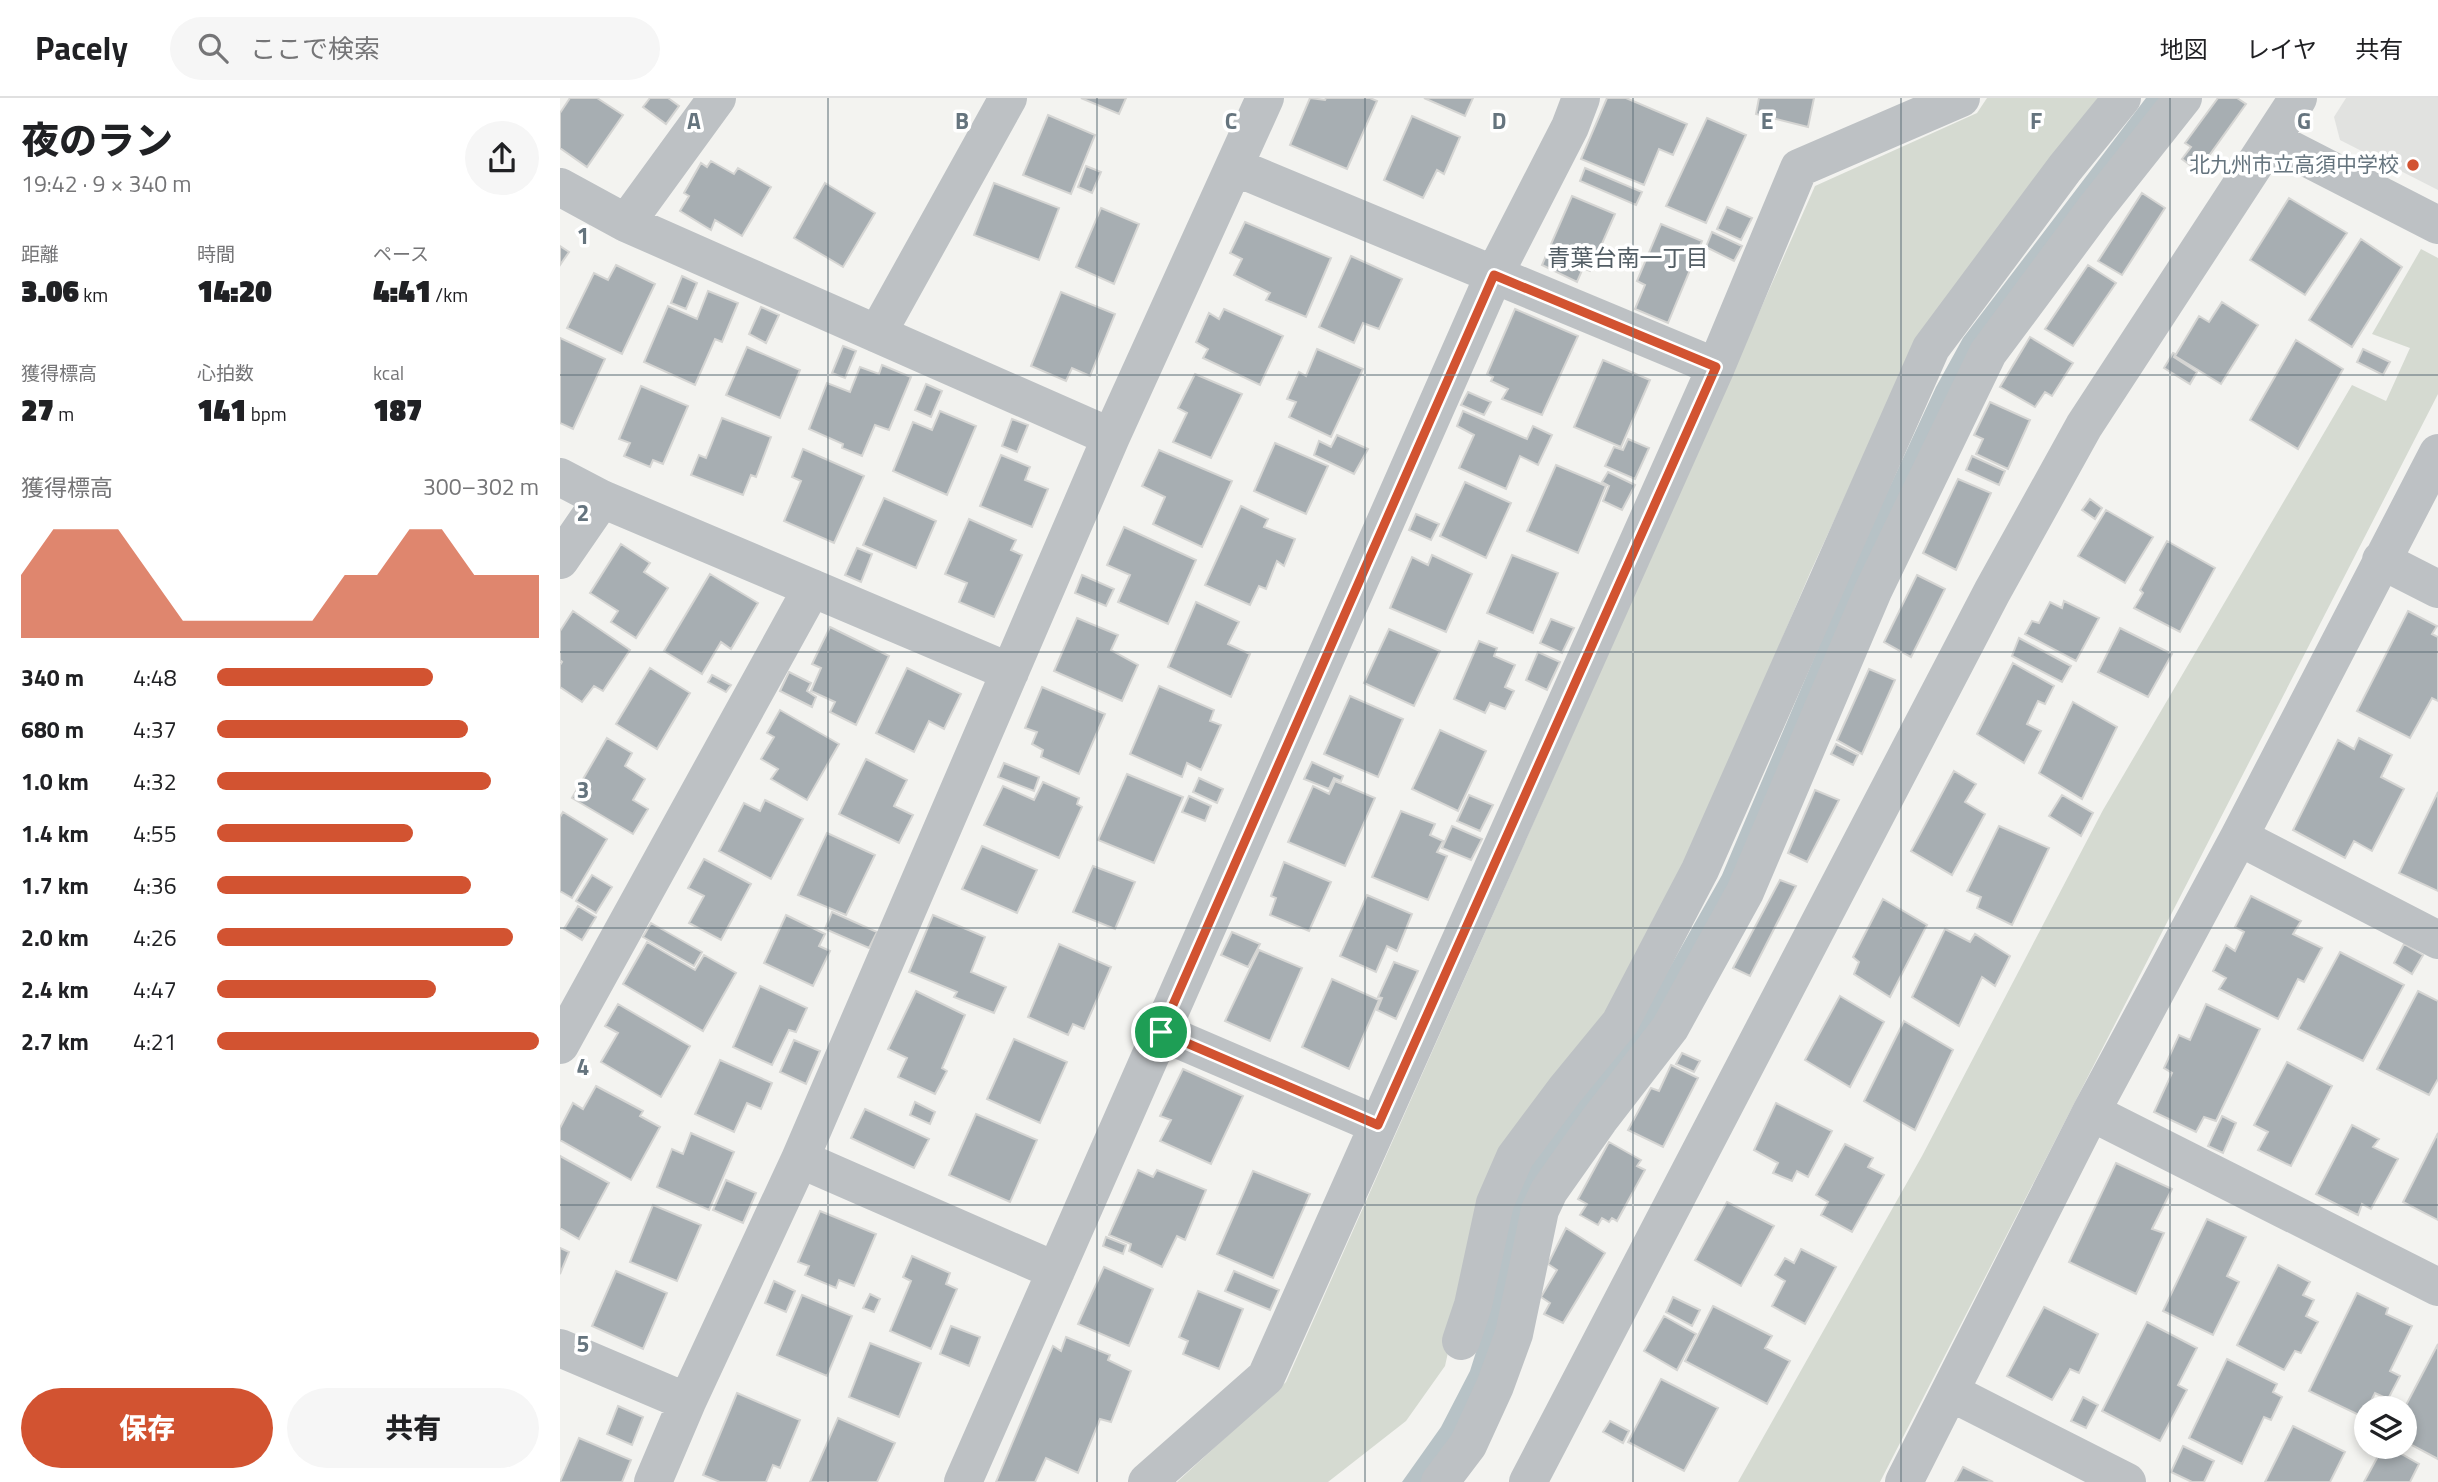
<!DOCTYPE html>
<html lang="ja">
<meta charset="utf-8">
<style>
:root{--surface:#fff;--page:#f6f6f6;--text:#202124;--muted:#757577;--line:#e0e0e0;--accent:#d25331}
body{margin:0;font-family:"Titillium Web","Noto Sans JP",sans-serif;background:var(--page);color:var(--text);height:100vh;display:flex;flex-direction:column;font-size:26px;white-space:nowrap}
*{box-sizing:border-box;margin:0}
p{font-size:23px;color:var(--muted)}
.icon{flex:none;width:38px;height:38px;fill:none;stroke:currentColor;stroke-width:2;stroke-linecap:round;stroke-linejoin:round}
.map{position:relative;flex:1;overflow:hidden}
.side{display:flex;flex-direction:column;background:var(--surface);width:560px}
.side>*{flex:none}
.fabs{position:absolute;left:1794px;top:1298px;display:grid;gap:14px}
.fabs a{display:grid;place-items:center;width:63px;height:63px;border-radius:50%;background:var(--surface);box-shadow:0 4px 10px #0003;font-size:35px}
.pin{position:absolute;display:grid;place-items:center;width:60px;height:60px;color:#fff;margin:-30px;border:4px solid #fff;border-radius:50%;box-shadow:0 2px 7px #0007}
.round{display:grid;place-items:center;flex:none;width:74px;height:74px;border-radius:37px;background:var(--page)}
.summary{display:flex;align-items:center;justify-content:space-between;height:119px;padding:0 21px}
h1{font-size:38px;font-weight:800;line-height:52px}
.figures{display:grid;grid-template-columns:repeat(3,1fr);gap:10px;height:119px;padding:7px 21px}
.figures div{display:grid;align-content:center}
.figures b{font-size:30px;font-weight:800}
.figures small{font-size:19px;font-weight:400}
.figures p{font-size:19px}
.chart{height:196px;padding:14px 21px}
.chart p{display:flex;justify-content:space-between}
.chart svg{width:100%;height:126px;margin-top:7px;fill:var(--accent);opacity:.7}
.primary-button{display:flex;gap:14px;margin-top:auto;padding:14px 21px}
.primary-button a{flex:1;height:80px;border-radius:42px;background:var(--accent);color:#fff;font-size:28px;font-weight:800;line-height:80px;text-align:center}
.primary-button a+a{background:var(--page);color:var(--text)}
ul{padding:0 21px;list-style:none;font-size:23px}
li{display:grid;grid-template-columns:112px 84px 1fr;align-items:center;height:52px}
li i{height:18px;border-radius:9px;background:var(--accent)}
header{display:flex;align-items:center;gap:42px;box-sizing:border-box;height:98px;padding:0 35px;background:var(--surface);border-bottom:2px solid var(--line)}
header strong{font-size:33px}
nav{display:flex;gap:38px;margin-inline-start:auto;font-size:24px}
.search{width:490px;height:63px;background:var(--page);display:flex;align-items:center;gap:18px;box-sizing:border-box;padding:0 24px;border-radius:38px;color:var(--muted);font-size:26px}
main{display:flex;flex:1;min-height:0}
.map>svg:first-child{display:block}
.built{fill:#e1e2e0}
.green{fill:#d5dad1}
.water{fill:#b7c2c6}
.building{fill:#a7aeb2;stroke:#d5d5d3;stroke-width:2}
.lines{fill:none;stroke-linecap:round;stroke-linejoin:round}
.minor{stroke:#bdc1c4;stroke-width:38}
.route-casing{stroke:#fff;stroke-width:14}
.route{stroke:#d25331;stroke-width:9}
.grid{fill:none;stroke:#65747e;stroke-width:2;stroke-opacity:0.55}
.poi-dot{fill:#d25331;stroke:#fff;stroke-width:2.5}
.labels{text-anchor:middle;stroke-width:7;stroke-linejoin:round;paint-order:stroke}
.poi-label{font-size:21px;fill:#65747e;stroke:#fff;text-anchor:end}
.neighbourhood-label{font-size:23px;fill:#525d64;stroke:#fff}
.grid-label{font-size:23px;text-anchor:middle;font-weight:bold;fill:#65747e;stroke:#fff;stroke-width:7;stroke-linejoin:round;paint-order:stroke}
</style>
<header>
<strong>Pacely</strong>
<div class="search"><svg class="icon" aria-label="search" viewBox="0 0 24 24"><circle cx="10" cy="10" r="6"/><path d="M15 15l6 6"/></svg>ここで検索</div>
<nav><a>地図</a><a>レイヤ</a><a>共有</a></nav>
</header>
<main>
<section class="side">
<div class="summary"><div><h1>夜のラン</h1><p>19:42 · 9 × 340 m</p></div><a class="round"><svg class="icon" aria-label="share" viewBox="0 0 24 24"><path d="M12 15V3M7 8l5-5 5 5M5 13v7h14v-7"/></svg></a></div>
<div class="figures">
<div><p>距離</p><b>3.06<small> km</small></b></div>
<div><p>時間</p><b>14:20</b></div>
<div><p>ペース</p><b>4:41<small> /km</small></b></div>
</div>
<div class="figures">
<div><p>獲得標高</p><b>27<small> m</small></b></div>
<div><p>心拍数</p><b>141<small> bpm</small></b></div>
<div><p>kcal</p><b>187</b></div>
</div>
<div class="chart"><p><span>獲得標高</span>300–302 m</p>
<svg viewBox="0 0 160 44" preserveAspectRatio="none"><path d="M0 44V22L10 6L20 6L30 6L40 22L50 38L60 38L70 38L80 38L90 38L100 22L110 22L120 6L130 6L140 22L150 22L160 22V44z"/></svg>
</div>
<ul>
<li><b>340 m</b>4:48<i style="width:67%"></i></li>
<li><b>680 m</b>4:37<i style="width:78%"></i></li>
<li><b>1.0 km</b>4:32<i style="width:85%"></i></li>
<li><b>1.4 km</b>4:55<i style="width:61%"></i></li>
<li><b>1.7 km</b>4:36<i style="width:79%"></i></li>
<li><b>2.0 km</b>4:26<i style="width:92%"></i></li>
<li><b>2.4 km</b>4:47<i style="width:68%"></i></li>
<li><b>2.7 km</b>4:21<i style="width:100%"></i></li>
</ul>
<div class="primary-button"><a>保存</a><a>共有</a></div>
</section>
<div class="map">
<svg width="1878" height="1384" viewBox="0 0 1878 1384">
<rect width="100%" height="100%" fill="#f3f3f0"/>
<path class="built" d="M1786,0h92v92l-98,-50 -6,-23z"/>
<path class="green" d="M1427,0h111l-195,272 -93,203 -95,223 -59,124 -201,401 -10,45 -39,55 -78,61h-151l109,-100 529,-1196 162,-73z
M1861,151l17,9v136l-558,1088h-142l184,-326 181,-346 249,-425 34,16 24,-53 -38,-14z"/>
<path class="water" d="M1586,0h17l-185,243 -250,550 -56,105 -101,139 -80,225 -32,71 -35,51h-22l39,-55 29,-56 22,-70 17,-94 19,-41 137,-190 57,-101 131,-309 83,-179 27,-49z"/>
<path class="building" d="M10,0h27l26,17 -36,52 -27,-19v-35z
M90,0h18l11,8 -13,18 -23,-17z
M521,0h45l-7,16z
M750,0l15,2 1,-2h44l7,3 -30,68 -57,-24z
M864,0h49l-8,18z
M1047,0h19l61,26 -14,31 -14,-6 -15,36 -63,-26z
M1199,0h55l-6,29 -52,-13z
M1658,0h19l9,6 -48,67 -16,-12 9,-12 -6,-4z
M488,17l47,20 -24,59 -48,-19z
M852,18l48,21 -16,37 -7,-4 -14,28 -39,-18z
M1147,20l39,17 -40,88 -40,-17z
M151,63l23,13 4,-6 33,19 -29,49 -27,-16 -4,10 -31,-19 9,-15 -5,-3 17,-30 6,4z
M526,68l15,6 -9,21 -14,-6z
M1025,70l57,24 -6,13 -56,-24z
M265,85l50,30 -32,54 -49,-29z
M434,85l65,25 -20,52 -65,-25z
M1582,95l23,15 -43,67 -24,-14z
M1012,98l43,18 -25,57 -7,-3 -6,14 -35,-17z
M1729,100l58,35 -42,62 -55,-35z
M1167,109l25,11 -11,22 -24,-11z
M541,110l38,16 -25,60 -38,-17z
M685,124l86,36 -25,59 -40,-17 4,-7 -36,-18 8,-16 -12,-6z
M1101,126l41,17 -34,82 -33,-14 10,-24 -8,-4z
M1152,134l30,14 -8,15 -28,-14z
M1801,141l41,28 -50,80 -43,-27z
M0,148l9,6 -9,13z
M791,158l51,23 -23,50 -16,-6 -9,20 -35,-16z
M56,167l39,19 -33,70 -55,-26 27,-55 14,7z
M1528,167l28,18 -43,63 -28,-17z
M122,178l15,7 -11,26 -15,-6z
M148,193l30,12 -16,39 -7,-3 -20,46 -51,-23 24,-56 29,13z
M501,194l54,22 -25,62 -18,-8 -6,13 -35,-15z
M1662,204l36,23 -37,59 -46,-28 24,-40 10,6z
M201,209l18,8 -13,28 -17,-9z
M664,211l59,27 -23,49 -57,-27 5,-9 -12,-7 13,-29 10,6z
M955,211l63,27 -36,79 -40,-16 6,-10 -17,-8 2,-4 -6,-3z
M1470,239l43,26 -21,33 -7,-4 -10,15 -35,-20z
M0,240l45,21 -32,70 -13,-6z
M1736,242l47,29 -45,80 -48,-29z
M283,248l13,5 -11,27 -13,-5z
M187,249l53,23 -20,48 -54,-23z
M757,251l46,20 -32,68 -42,-20 7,-15 -9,-3 12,-27 7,4z
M1803,251l27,13 -7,13 -26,-13z
M1613,255l2,1 -1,3 23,15 -7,12 -26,-16z
M1043,262l47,20 -29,67 -47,-20z
M322,267l29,12 -22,53 -14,-5 -13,31 -20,-8 1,-4 -34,-15 18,-46 23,9 10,-25 19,7z
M635,276l47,20 -31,64 -38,-16 14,-29 -9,-5z
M366,286l16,7 -11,26 -16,-7z
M81,288l47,20 -25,58 -10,-4 -3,7 -26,-11 6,-13 -11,-4z
M908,294l23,10 -7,13 -23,-10z
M1430,304l40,18 -22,49 -32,-15 7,-15 -9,-4z
M380,313l36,15 -29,69 -54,-24 20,-49 19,8z
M903,313l64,28 6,-13 19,9 -14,30 -18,-9 -14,33 -47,-21 15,-33 -17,-9z
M162,320l49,19 -15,40 -5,-2 -8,20 -52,-20 8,-20 7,3z
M452,321l16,6 -11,27 -15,-6z
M777,337l31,14 -14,25 -40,-19 5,-14 12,6z
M1068,341l21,9 -14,31 -30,-13 9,-19 9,3z
M715,345l53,23 -22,48 -52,-23z
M243,351l61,27 -30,67 -50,-22 17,-40 -9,-4z
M599,352l73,31 -30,66 -49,-23 12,-27 -23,-11z
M441,357l29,12 -5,13 23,9 -16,38 -52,-21z
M1412,358l33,15 -6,14 -33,-15z
M996,367l50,21 -28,67 -51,-22z
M1048,374l27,13 -13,25 -19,-9 6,-15 -7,-4z
M1398,381l33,14 -35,77 -33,-17z
M905,384l46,21 -25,55 -46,-22z
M324,400l52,23 -20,47 -53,-23z
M1530,401l12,9 -7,11 -13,-9z
M681,408l27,13 -4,8 31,12 -11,27 -7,-5 -11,28 -7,-3 -9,19 -45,-20z
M1546,412l47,27 -28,46 -47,-27z
M856,416l23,10 -8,16 -22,-10z
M409,421l47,21 -5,10 11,5 -28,62 -35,-15 8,-19 -22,-9z
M564,429l72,33 -28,64 -50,-22 12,-27 -23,-10z
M1607,443l48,27 -35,64 -46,-24 9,-15 -3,-3z
M61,446l29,19 -6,9 24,16 -32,50 -25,-16 7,-11 -28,-18z
M297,450l15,6 -11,28 -16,-7z
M872,457l40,19 -26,58 -56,-24 22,-51 16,8z
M952,457l46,18 -25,60 -46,-20z
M150,476l48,29 -27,46 -10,-7 -19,32 -38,-23z
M522,477l32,14 -8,17 -31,-13z
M1357,477l28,14 -34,68 -27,-15z
M1504,503l35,17 -23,43 -51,-27 7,-13 7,2 11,-21 12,6z
M636,504l43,20 -11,22 22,10 -19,43 -63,-30z
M13,513l57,39 -27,41 -9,-5 -12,16 -22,-15v-22l2,-3 -2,-2v-29z
M1848,513l29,15 -5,8 6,3v64l-6,-3 -22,40 -53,-27z
M517,520l41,17 -7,15 27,15 -16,36 -68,-30z
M991,521l23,9 -12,25 -22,-10z
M270,529l59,29 -33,69 -26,-13 5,-10 -24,-11 10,-23 -9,-4z
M1560,530l52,26 -24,43 -50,-25z
M829,531l51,22 -26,55 -50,-23z
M1459,540l52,28 -9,16 -50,-26z
M919,543l18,7 -3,8 21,9 -10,22 9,4 -9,18 -15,-6 -5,10 -31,-14z
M978,554l22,10 -13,28 -21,-10z
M1453,565l41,23 -9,18 -7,-3 -11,23 14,7 -17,32 -47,-29z
M90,570l40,25 -33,56 -41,-25z
M347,570l54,26 -17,35 -15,-8 -15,31 -38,-19z
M1309,571l26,11 -33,74 -25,-14z
M229,574l22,11 -4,8 9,6 -4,10 -32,-16z
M152,577l19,10 -5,7 -18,-10z
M599,588l55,24 -4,11 11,4 -20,45 -14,-7 -5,14 -52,-23z
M482,589l63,27 -26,60 -38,-17 2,-7 -11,-6 5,-12 -12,-4z
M790,598l53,23 -25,58 -54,-23z
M1513,604l44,25 -35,72 -43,-26z
M220,612l59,34 -32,56 -36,-21 7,-10 -17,-10 13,-22 -7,-4z
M880,632l46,21 -28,60 -46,-22z
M47,640l25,15 -7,13 20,13 -12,21 15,9 -15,25 -61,-36z
M1799,640l33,17 -11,22 23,12 -32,62 -18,-10 -9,17 -52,-28 45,-90 16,9z
M1276,646l22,11 -5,10 -22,-11z
M306,661l41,21 -13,26 19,9 -14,28 -60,-29z
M752,664l31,14 -2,5 -7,-3 -5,11 -25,-10z
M444,665l35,14 -5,14 -36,-14z
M1394,673l22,13 -11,18 20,12 -33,61 -41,-24z
M567,676l56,23 -29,66 -56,-23z
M639,680l24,11 -6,14 -24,-11z
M775,683l40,17 -30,68 -57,-24 25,-56 16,8z
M483,684l36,16 -2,6 5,3 -23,51 -75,-33 19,-39 31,14z
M1255,692l24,10 -32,62 -19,-9z
M1878,694v99l-39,-18z
M909,697l24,10 -13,26 -23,-10z
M1502,697l31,18 -12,23 -32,-20z
M629,698l22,10 -6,15 -23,-9z
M205,702l38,19 -32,60 -52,-28 25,-48 16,8z
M841,713l34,13 -5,11 13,6 -6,11 10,4 -19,44 -56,-23z
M3,714l44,27 -35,59 -12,-7v-74z
M892,728l30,13 -11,21 -29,-12z
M1439,728l50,22 -37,77 -35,-17 4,-11 -14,-6z
M267,735l48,22 -29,60 -48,-20z
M422,748l55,24 -20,43 -55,-24z
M144,761l47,25 -30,56 -32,-17 15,-27 -16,-8z
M724,764l47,20 -22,49 -39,-16 6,-17 -5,-2z
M533,768l42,16 -20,47 -42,-17z
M32,777l20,12 -16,26 -20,-12z
M1220,782l16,6 -46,90 -17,-8z
M807,797l45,19 -15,37 -10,-5 -11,26 -36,-16z
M1691,798l50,25 -8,13 29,14 -18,34 -6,-3 -20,40 -59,-30 7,-11 -13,-7 13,-26 9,6 9,-19 -9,-5z
M1323,801l44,26 -37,72 -36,-23 5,-12 -6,-5z
M18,808l18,11 -14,23 -18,-11z
M272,814l45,20 -8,16 -44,-19z
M226,817l39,19 -6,12 11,5 -17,35 -49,-23z
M373,817l52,22 -14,35 35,15 -12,26 -40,-16 3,-5 -48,-20z
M91,825l51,29 -8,14 -51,-29z
M1385,831l25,13 5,-8 35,22 -15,30 -13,-9 -23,49 -47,-29z
M672,834l28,12 -12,23 -27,-12z
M87,844l48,28 9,-15 32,18 -33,58 -80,-47z
M499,846l52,23 -27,62 -11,-5 -5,11 -40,-18z
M1844,846l19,11 -11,19 -18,-11z
M699,852l43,18 -32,73 -45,-20z
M1780,854l64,33 -41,76 -65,-32z
M834,864l24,9 -22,48 -19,-9 5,-12 -4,-1z
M772,881l47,21 -30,69 -47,-22z
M200,888l47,22 -11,24 -7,-2 -17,35 -39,-18z
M356,893l49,24 -23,53 5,3 -12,23 -37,-17 9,-19 -19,-9z
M1858,893l20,10v78l-9,16 -52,-26z
M1280,898l44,26 -34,65 -45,-27z
M58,906l72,42 -29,51 -60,-35 17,-29 -13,-7z
M1646,906l54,25 -44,92 -12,-4 -8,15 -42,-20 18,-39 -8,-5 15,-33 11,5z
M1344,923l49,29 -38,80 -51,-29z
M454,941l53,23 -27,61 -53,-24z
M234,942l26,11 -14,33 -26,-12z
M1122,955l18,8 -6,11 -18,-8z
M160,962l52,23 -11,26 -14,-6 -13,29 -39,-18z
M1727,964l45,24 -41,80 -33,-16 10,-18 -14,-7z
M1111,967l27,13 -35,69 -35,-17 23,-42 8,3z
M623,971l60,27 -32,68 -51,-23 11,-21 -11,-4z
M36,988l47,25 -3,5 20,11 -29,53 -71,-40v-12l13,-25 10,6z
M355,1004l20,10 -5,12 -20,-9z
M1216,1005l56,28 -24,46 -11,-6 -5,10 -19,-8 5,-10 -24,-13z
M305,1011l64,30 -15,29 -63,-30z
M416,1016l61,26 -27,62 -61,-27z
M1662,1018l14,7 -13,30 -15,-7z
M1792,1027l27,14 -6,8 25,12 -27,50 -9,-5 -4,11 -42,-21z
M131,1035l43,19 -25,58 -52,-23 15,-38 11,5z
M1878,1035v87l-35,-18z
M1049,1044l32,18 -4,6 8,4 -28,51 -5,-3 -3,4 -7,-4 -4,7 -18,-10 7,-11 -9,-5z
M1285,1046l28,14 -5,9 16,8 -32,57 -31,-17 7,-13 -12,-7z
M0,1058l49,27 -30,56 -19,-11z
M1556,1065l56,26 -20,40 12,4 -28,61 -67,-32z
M578,1072l15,7 4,-7 49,20 -21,50 -8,-4 -15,31 -33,-16 2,-7 -22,-9z
M693,1073l57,23 -37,84 -56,-24z
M166,1082l30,13 -13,30 -30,-13z
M1167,1104l47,24 -33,60 -46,-26z
M93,1107l48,20 -24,56 -47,-19z
M260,1113l56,23 -22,52 -15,-6 -3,8 -31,-13 4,-9 -11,-4z
M1647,1121l39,18 -19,39 12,6 -26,53 -50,-24z
M1006,1130l39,25 -42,70 -19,-9 6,-11 -9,-6 16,-27 -9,-6z
M546,1139l20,8 -3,9 -20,-8z
M0,1150l9,4 -9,22z
M1241,1151l35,18 -31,57 -33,-18 13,-25 -10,-6 10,-17 9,5z
M352,1158l38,17 -4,11 11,5 -26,60 -41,-18 21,-50 -8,-4z
M1718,1167l32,17 -7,13 11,5 -8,16 12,6 -17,31 -6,-2 -11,19 -47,-25z
M544,1169l49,22 -24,57 -51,-22z
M56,1173l51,22 -24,56 -51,-23z
M674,1173l45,19 -9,20 -45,-19z
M214,1183l21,10 -9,21 -21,-9z
M638,1193l45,18 -24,60 -36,-15 5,-13 -9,-4z
M1797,1195l31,15 -2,6 26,12 -22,45 10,5 -12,23 -13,-6 -12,24 -54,-26z
M310,1196l10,5 -6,13 -11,-4z
M242,1197l50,21 -25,60 -50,-21z
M1113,1199l27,13 -8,16 -26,-14z
M1153,1208l59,30 -7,12 25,13 -23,43 -82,-43z
M1484,1209l54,27 -19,39 -9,-4 -18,31 -45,-24z
M1104,1218l32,18 -19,36 -33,-19z
M1587,1224l50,26 -19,37 9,5 -27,51 -58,-30z
M391,1228l29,11 -11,29 -29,-12z
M506,1239l44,18 -2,5 23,11 -20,51 -11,-3 -22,54 -32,-15 -11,24h-39l57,-136 8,5z
M310,1245l51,20 -22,54 -50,-20z
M1878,1246v115l-34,-18v-32z
M1667,1261l50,25 -4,8 9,5 -11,23 -7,-3 -22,47 -53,-26z
M1101,1281l57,29 -34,63 -56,-29z
M177,1295l63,27 -20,48 -7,-3 -7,17h-46l-17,-7z
M1523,1299l15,8 -12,23 -15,-7z
M58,1308l25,11 -11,28 -25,-11z
M278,1320l57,25 -18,39h-67z
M1050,1323l19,10 -6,12 -20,-11z
M1733,1328l52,26 -15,30h-65z
M19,1340l52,22 -9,22h-62z
M1623,1348l31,15 -10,21h-12l-21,-10z
M1823,1349h6l30,17 -9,18h-46z
M1403,1369l30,15h-38z"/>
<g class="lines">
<path class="minor" d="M1712,42l166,85
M675,69l481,200
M0,89l66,36 485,214
M66,125l91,-125
M317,236l131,-236
M0,379l42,22 408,173
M0,462l42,-61
M1821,462l57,29
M1679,739l199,103
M601,934l217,93
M0,947l252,-457
M1531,1014l347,175
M240,1061l256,112
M901,1243l12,-36 22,-102 20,-46 50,-67 55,-67 80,-153 231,-522 134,-180 57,-70
M0,1250l127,54
M1390,1294l177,90
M93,1384l34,-80 113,-243 311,-722 154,-339
M403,1384l531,-1207 76,-148 11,-29
M587,1384l119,-105 450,-1010 83,-199 162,-70
M880,1384l28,-37 27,-59 19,-52 26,-124 9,-19 50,-71 71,-92 75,-136 128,-301 115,-238 107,-144 88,-111
M968,1384l464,-890 92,-166 214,-328
M1344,1384l187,-370 148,-275 199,-384"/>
</g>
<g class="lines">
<defs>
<path id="route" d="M934,177l222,92 -338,758 -217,-93z"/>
</defs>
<use href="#route" class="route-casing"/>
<use href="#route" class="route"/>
</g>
<path class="grid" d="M268,0v1384M537,0v1384M805,0v1384M1073,0v1384M1341,0v1384M1610,0v1384M0,277h1878M0,554h1878M0,830h1878M0,1107h1878"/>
<circle class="poi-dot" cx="1853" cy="67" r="7"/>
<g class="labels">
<g class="poi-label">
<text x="1839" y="74">北九州市立高須中学校</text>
</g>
<g class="neighbourhood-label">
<text x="1068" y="168">青葉台南一丁目</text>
</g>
</g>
<g class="grid-label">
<text x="134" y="31">A</text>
<text x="402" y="31">B</text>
<text x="671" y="31">C</text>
<text x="939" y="31">D</text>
<text x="1207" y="31">E</text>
<text x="1476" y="31">F</text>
<text x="1744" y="31">G</text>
<text x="23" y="146">1</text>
<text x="23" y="423">2</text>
<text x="23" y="700">3</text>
<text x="23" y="977">4</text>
<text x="23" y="1254">5</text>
</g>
</svg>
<div class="fabs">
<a><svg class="icon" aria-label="layers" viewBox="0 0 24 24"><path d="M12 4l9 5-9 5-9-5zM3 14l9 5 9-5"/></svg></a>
</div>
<div class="pin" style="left:601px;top:934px;background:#1e9e55"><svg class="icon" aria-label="arrive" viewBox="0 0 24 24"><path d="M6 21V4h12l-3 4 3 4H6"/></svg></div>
</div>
</main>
